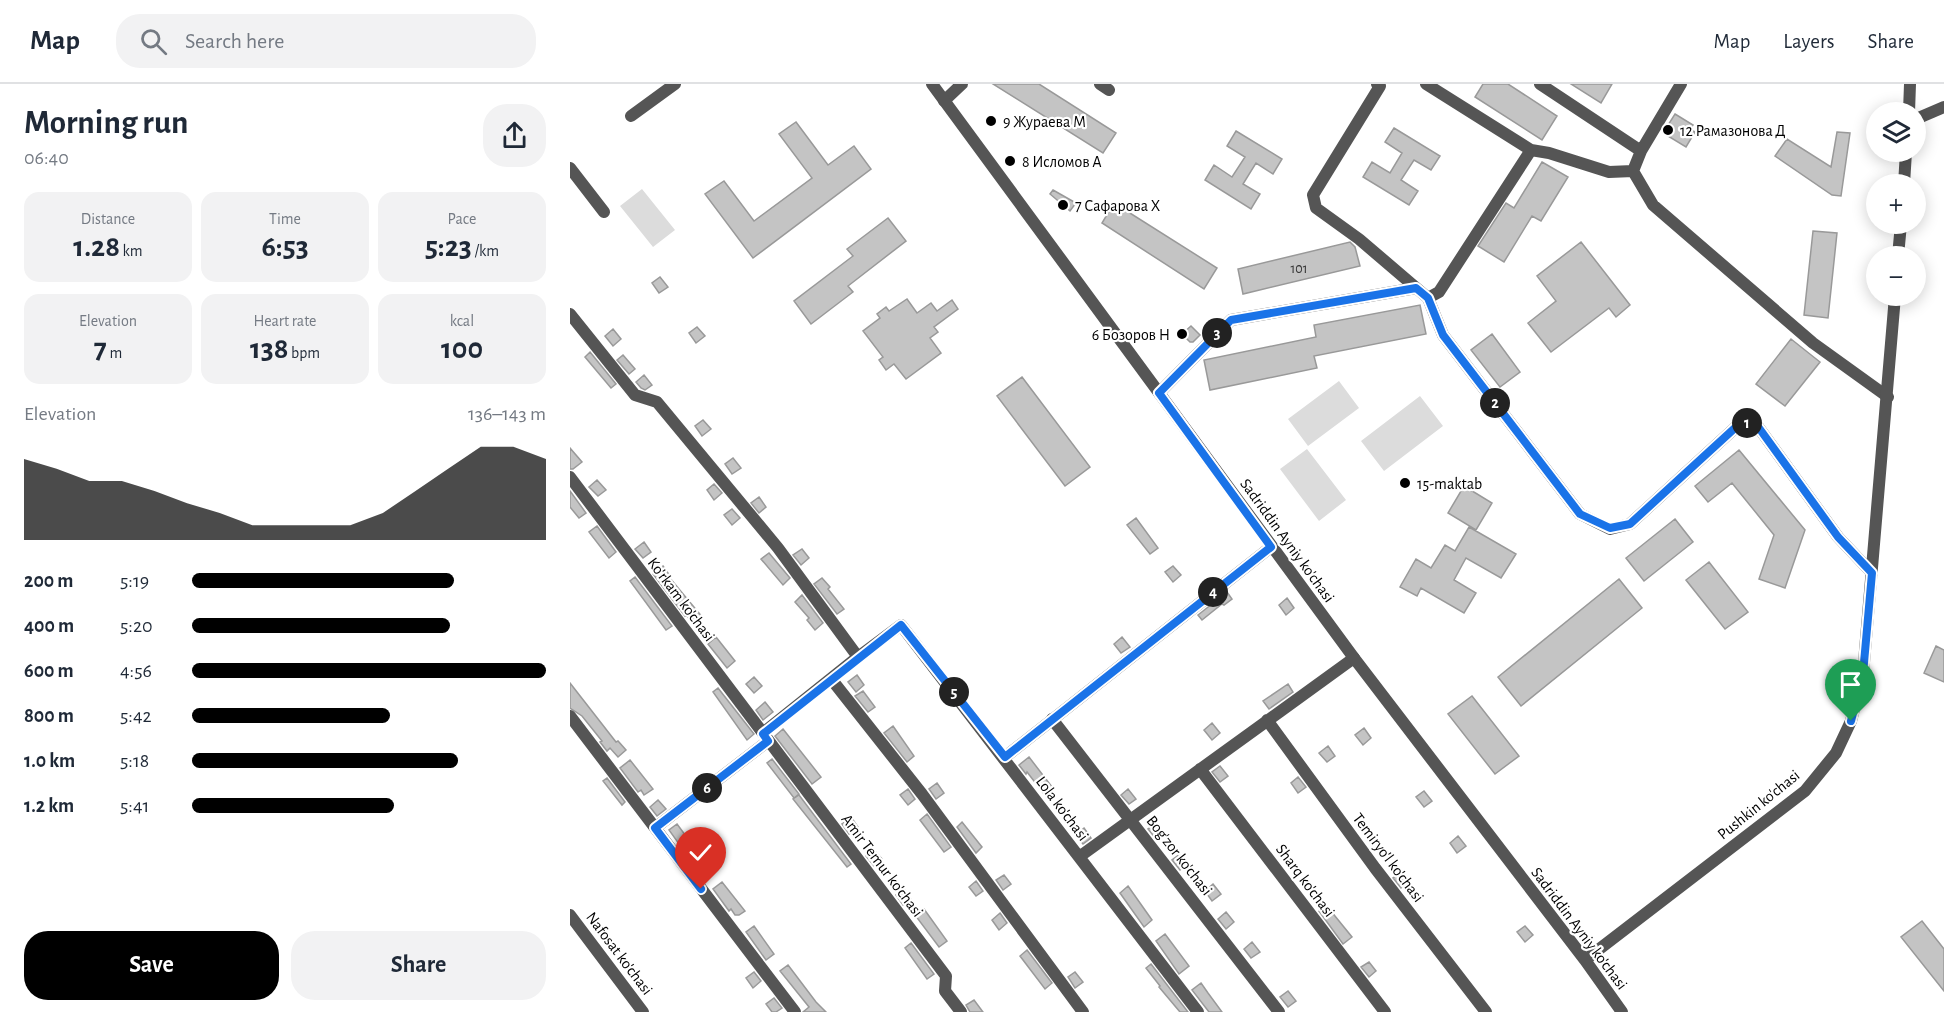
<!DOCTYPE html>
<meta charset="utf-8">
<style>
:root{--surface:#fff;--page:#f2f2f3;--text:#1f2937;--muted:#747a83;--line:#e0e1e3;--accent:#000}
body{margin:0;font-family:"Alegreya Sans",sans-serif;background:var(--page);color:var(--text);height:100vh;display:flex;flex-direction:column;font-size:22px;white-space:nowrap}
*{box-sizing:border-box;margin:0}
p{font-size:20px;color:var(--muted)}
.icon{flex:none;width:33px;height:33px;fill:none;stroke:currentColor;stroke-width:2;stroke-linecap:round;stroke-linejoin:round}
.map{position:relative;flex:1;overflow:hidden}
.panel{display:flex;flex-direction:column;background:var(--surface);width:570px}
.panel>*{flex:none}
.tools{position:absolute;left:1296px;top:18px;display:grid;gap:12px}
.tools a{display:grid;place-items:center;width:60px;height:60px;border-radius:50%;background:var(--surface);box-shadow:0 3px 15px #0003;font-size:30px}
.pin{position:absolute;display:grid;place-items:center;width:51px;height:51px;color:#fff;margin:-62px -26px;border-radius:50% 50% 50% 0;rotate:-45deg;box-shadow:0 0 6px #0007}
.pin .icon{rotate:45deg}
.km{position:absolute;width:30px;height:30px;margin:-15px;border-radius:50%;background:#222;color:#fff;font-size:16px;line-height:30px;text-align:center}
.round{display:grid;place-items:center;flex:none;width:63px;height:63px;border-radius:24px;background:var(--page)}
.summary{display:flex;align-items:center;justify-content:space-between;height:102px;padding:0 24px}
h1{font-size:33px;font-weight:700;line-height:45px}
.figures{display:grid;grid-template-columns:repeat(3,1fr);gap:9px;height:102px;padding:6px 24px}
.figures div{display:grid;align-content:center;border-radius:15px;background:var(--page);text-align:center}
.figures b{font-size:30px;font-weight:700}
.figures small{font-size:16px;font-weight:400}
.figures p{font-size:16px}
.chart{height:168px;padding:12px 24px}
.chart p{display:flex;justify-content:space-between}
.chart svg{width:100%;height:108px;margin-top:6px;fill:var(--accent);opacity:.7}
.button{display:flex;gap:12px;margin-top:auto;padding:12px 24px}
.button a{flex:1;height:69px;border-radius:24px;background:var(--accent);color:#fff;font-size:24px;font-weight:700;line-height:69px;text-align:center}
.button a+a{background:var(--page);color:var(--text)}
ul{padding:0 24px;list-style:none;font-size:20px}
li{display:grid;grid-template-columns:96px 72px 1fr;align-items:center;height:45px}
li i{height:15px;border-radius:8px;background:var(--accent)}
header{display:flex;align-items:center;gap:36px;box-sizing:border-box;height:84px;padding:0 30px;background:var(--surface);border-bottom:2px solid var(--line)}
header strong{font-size:28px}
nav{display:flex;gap:33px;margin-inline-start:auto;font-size:21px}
.search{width:420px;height:54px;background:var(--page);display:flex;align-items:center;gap:15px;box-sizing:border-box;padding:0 21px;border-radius:24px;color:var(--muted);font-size:22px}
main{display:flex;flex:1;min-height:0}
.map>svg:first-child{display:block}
.green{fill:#dcdcdc}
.building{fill:#c4c4c4;stroke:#999;stroke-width:1.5}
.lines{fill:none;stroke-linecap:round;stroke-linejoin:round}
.minor{stroke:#555;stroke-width:12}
.tertiary{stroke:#555;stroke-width:12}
.route-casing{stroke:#fff;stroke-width:12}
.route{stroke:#1a73e8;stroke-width:8}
.poi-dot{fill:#000;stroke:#fff;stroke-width:2}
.labels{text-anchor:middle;stroke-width:4.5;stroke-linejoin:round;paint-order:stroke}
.number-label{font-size:14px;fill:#313131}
.poi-label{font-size:16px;fill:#000;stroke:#fff;text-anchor:start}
.street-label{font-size:16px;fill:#000;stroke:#fff}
</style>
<header>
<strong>Map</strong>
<div class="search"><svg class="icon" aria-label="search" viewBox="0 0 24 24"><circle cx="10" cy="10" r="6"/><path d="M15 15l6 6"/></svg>Search here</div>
<nav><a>Map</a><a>Layers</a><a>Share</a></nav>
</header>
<main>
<section class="panel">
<div class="summary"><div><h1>Morning run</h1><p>06:40</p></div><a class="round"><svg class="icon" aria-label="share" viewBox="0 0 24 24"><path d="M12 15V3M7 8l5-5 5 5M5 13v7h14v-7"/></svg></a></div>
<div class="figures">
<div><p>Distance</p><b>1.28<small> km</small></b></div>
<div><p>Time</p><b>6:53</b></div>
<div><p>Pace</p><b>5:23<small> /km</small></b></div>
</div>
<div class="figures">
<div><p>Elevation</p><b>7<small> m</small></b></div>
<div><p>Heart rate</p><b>138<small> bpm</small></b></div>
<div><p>kcal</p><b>100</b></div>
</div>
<div class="chart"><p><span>Elevation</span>136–143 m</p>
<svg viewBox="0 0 160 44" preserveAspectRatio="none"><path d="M0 44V11L10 15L20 20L30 20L40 24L50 29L60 33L70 38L80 38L90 38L100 38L110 33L120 24L130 15L140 6L150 6L160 11V44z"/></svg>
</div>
<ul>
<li><b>200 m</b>5:19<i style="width:74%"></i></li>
<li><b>400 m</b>5:20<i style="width:73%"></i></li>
<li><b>600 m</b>4:56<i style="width:100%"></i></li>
<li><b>800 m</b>5:42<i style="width:56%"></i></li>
<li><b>1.0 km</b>5:18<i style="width:75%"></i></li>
<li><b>1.2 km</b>5:41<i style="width:57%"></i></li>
</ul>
<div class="button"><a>Save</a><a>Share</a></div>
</section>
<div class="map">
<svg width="1374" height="928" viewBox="0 0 1374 928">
<rect width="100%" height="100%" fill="#fff"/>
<path class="green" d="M72,105l33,41 -22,17 -33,-41z
M769,297l20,27 -51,38 -20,-27z
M850,312l23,30 -59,45 -23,-30z
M737,365l39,51 -27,21 -39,-52z"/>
<path class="building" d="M423,0h46l77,49 -13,20z
M913,0h25l49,32 -15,24 -67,-43z
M1001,0h41l-11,19z
M1105,30l18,11 -3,4 5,3 -9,15 -23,-14z
M226,38l32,43 26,-19 17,23 -118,89 -48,-64 19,-13 30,40 58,-43 -33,-44z
M824,44l46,28 -9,14 -17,-10 -13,20 17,11 -9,14 -46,-28 9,-15 18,11 12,-20 -17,-11z
M666,47l46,28 -9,15 -17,-11 -13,21 17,10 -9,15 -46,-29 9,-15 18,12 13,-20 -18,-11z
M1267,48l13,1 -9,63 -9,-1 -57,-39 12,-17 44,28z
M972,78l26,15 -27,44 -9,-5 -28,46 -26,-16 28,-43 8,5z
M483,106l23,13 -6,8 -20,-17z
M544,119l103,65 -13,21 -102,-66z
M318,134l18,23 -58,45 5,6 -42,32 -17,-23 59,-45 -6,-7z
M1243,147l24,2 -9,85 -24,-3z
M780,158l5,5 5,19 -117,28 -5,-25z
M1011,158l49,63 -14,12 -7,-9 -58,44 -23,-29 28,-22 -19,-25z
M90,193l8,10 -9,6 -7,-10z
M337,215l10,14 14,-10 6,8 15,-11 6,9 -24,18 4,5 -8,6 11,15 -35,26 -12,-15 -8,6 -7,-10 4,-3 -20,-26 17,-13 -3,-4 9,-7 3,4z
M850,221l6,29 -112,22 3,12 -107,22 -6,-30 112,-23 -2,-12z
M621,242l9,9 -7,7h-3l-8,-8z
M127,243l8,9 -9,7 -7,-10z
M43,245l8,10 -8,7 -8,-10z
M922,250l28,38 -20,15 -29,-37z
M1221,255l29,23 -35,44 -29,-22z
M20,268l26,32 -5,4 -26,-31z
M53,271l12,14 -6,5 -12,-14z
M74,291l8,10 -7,5 -4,-2 -5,-6z
M452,293l68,90 -25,19 -68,-90z
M133,336l8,9 -9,7 -7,-10z
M0,364l12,14 -9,7h-3z
M1169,366l66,80 -20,58 -26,-9 15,-44 -42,-52 -24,19 -13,-16z
M163,374l8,10 -9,6 -7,-10z
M27,396l9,10 -8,6 -9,-9z
M144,400l8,9 -8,7 -7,-10z
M894,402l28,17 -16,27 -28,-17z
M0,407l16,22 -7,5 -9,-11z
M189,413l7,10 -7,6 -8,-10z
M162,425l8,9 -8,7 -8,-10z
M566,434l22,30 -8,6 -23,-29z
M1105,435l18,23 -49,39 -18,-23z
M27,442l19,26 -7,6 -20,-26z
M899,443l47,27 -15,24 -35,-20 -12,22 22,13 -12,20 -43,-25 -4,8 -17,-9 16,-28 15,9 14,-23 10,6z
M74,458l7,10 -8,6 -8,-9z
M232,465l7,9 -8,7 -8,-10z
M199,469l21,25 -7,7 -22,-26z
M1139,478l39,50 -23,17 -39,-49z
M93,482l7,10 -1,1 34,41 -8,7 -9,-10 -1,1 -32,-42z
M603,482l8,9 -8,7 -8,-10z
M65,493l37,49 -6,4 -36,-49z
M252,494l8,9 -2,2 16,20 -7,5 -23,-30z
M1049,495l23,29 -121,98 -23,-29z
M657,508l5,7 -8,6 -2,-1 -20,16 -4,-5z
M232,511l21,28 -8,7 -8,-10 2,-2 -14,-16z
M717,514l7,10 -8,7 -7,-10z
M146,553l19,24 -8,7 -19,-24z
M552,553l8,10 -9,6 -7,-9z
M1366,562l8,4v32l-20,-9z
M287,591l7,10 -8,7 -8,-10z
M184,593l8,9 -8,7 -8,-9z
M0,599l46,59 2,-1 8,9 -8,7 -8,-9 -3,3 -7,-9 2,-1 -20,-25 -12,-8z
M718,600l5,8 -24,17 -6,-8z
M148,604l36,46 -7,6 -34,-48z
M293,607l12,16 -7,5 -13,-16z
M902,612l47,60 -24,18 -47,-60z
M195,618l8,10 -10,8 -7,-10z
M642,639l8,10 -8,7 -8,-10z
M323,642l21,30 -7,6 -23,-29z
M794,644l7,10 -8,7 -8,-10z
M213,645l38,48 -9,7 -37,-48z
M758,662l7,10 -8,6 -8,-9z
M459,673l23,30 -8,7 -17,-22 -1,2 -7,-9z
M202,675l27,35 -5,4 -27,-35z
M60,676l23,29 -9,6 -3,-5 -3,2 -18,-24z
M650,682l8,10 -8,6 -8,-10z
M728,693l8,10 -8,6 -7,-10z
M37,694l18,24 -3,3 -19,-24z
M367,699l7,10 -8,6 -7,-10z
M338,705l7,10 -7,6 -8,-10z
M558,705l8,10 -7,5 -8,-9z
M854,707l8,10 -8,6 -8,-10z
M229,711l52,69 -4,3 -54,-68z
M88,716l8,9 -9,7 -7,-9z
M357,730l24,33 -7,5 -24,-32z
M281,733l7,10 -9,7 -7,-10z
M392,738l20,25 -6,6 -19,-26z
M107,740l20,27 -8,7 -20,-28z
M585,740l8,10 -7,5 -8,-10z
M514,744l7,10 -8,6 -7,-9z
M888,752l8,10 -9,7 -7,-10z
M304,766l8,9 -8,7 -8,-10z
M610,770l8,10 -8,6 -8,-10z
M832,787l7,10 -8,7 -8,-10z
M434,791l7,9 -8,6 -7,-10z
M406,797l7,10 -7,5 -7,-9z
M152,798l23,29 -6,4h-4l-4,-6 -2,2 -16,-22z
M643,800l8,10 -9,7 -7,-10z
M558,802l24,34 -8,7 -24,-34z
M334,805l7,10 -8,6 -7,-10z
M756,821l26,32 -9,7 -24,-33z
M354,825l23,32 -8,6 -24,-32z
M656,828l8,10 -8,7 -8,-10z
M430,829l7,10 -8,7 -7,-10z
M1352,837l22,28v42l-43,-54z
M184,842l20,28 -8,6 -20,-28z
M955,842l8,9 -8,7 -8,-10z
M595,850l24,32 -10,8 -23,-33z
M682,858l8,10 -9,6 -7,-9z
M341,859l23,31 -7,5 -22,-31z
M457,866l25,33 -7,6 -25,-33z
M799,878l7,9 -7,6 -8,-10z
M581,880l37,48h-8l-21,-25 1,-1 -14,-18z
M218,881l28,37 10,10h-23l6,-5 -29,-36z
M184,888l7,9 -8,7 -7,-10z
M505,888l8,10 -8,6 -7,-11z
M631,899l7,10 14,19h-13l-17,-22z
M718,907l8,10 -8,6 -8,-10z
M204,914l8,10 -6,4h-4l-6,-8z
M404,916l9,12h-13l-4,-7z"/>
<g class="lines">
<path class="minor" d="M530,0l9,6
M807,0l3,2 -67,109 3,13 43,31 69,59 15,37 137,179 30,15 20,-5 106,-97 13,-5 10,6 79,109 34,36
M856,0l105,66 18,3 60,19 24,-1
M970,0l101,67
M374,17l18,-17
M61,32l44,-32
M1346,35l28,-12
M0,84l34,44
M1063,87l20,34 160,138 75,54
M1063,87l8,-20 40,-67
M858,214l11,-6 92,-142
M0,230l65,81 22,7 121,146 80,109 -95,76
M589,309l72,-73 185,-32
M0,393l376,499 -1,15 16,21
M288,573l43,-32 297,387
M262,596l90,114 161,218
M0,632l225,296
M482,635l227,293
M697,636l108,148 111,144
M435,673l266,-210
M630,685l185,243
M85,744l113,-87
M509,773l275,-199
M0,831l73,97"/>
<path class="tertiary" d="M362,0l422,574 231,302 37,52
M1339,28l1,-28
M1334,100l2,-32
M1328,172l3,-32
M1015,876l220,-169 31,-38 15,-32 12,-47 32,-378"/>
</g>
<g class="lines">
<defs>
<path id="route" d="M131,805l-46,-61 113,-87 -5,-7 138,-109 104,132 266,-210 -112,-154 72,-73 185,-32 12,10 15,37 137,179 30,14 20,-4 106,-97 13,-5 10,6 79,109 34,36 -9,101 -12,47"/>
</defs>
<use href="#route" class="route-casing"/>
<use href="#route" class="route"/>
</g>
<g class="poi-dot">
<circle cx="421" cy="37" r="6"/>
<circle cx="1098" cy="46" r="6"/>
<circle cx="440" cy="77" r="6"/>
<circle cx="493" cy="121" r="6"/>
<circle cx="612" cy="250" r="6"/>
<circle cx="835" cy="399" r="6"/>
</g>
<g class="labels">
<g class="number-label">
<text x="729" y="189">101</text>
</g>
<g class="poi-label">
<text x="433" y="43">9 Жураева М</text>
<text x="1110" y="52">12 Рамазонова Д</text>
<text x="452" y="83">8 Исломов А</text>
<text x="505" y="127">7 Сафарова Х</text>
<text x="600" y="256" text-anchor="end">6 Бозоров Н</text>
<text x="847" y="405">15-maktab</text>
</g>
<g class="street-label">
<text transform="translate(718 456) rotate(54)" y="6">Sadriddin Ayniy ko'chasi</text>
<text transform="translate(112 515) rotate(53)" y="6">Ko'rkam ko'chasi</text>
<text transform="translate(1188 720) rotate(-39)" y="6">Pushkin ko'chasi</text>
<text transform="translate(493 724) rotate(53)" y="6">Lola ko'chasi</text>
<text transform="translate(610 771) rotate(52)" y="6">Bog'zor ko'chasi</text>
<text transform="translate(819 773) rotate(53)" y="6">Temiryo'l ko'chasi</text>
<text transform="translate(313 781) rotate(53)" y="6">Amir Temur ko'chasi</text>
<text transform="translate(736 796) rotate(53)" y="6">Sharq ko'chasi</text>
<text transform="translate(1010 844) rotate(53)" y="6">Sadriddin Ayniy ko'chasi</text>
<text transform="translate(50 869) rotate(53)" y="6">Nafosat ko'chasi</text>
</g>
</g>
</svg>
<div class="tools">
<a><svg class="icon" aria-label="layers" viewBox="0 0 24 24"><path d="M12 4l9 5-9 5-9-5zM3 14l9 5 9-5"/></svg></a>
<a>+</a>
<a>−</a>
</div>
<div class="pin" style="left:1281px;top:637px;background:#1e9e55"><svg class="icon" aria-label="arrive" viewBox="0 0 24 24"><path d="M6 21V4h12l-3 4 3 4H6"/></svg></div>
<div class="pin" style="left:131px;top:805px;background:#d93025"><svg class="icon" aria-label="check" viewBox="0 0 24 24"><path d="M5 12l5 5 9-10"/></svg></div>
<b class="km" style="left:1177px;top:339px">1</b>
<b class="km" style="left:925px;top:319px">2</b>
<b class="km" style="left:647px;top:249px">3</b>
<b class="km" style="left:643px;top:508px">4</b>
<b class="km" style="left:384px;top:608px">5</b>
<b class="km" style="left:137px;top:704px">6</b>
</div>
</main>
